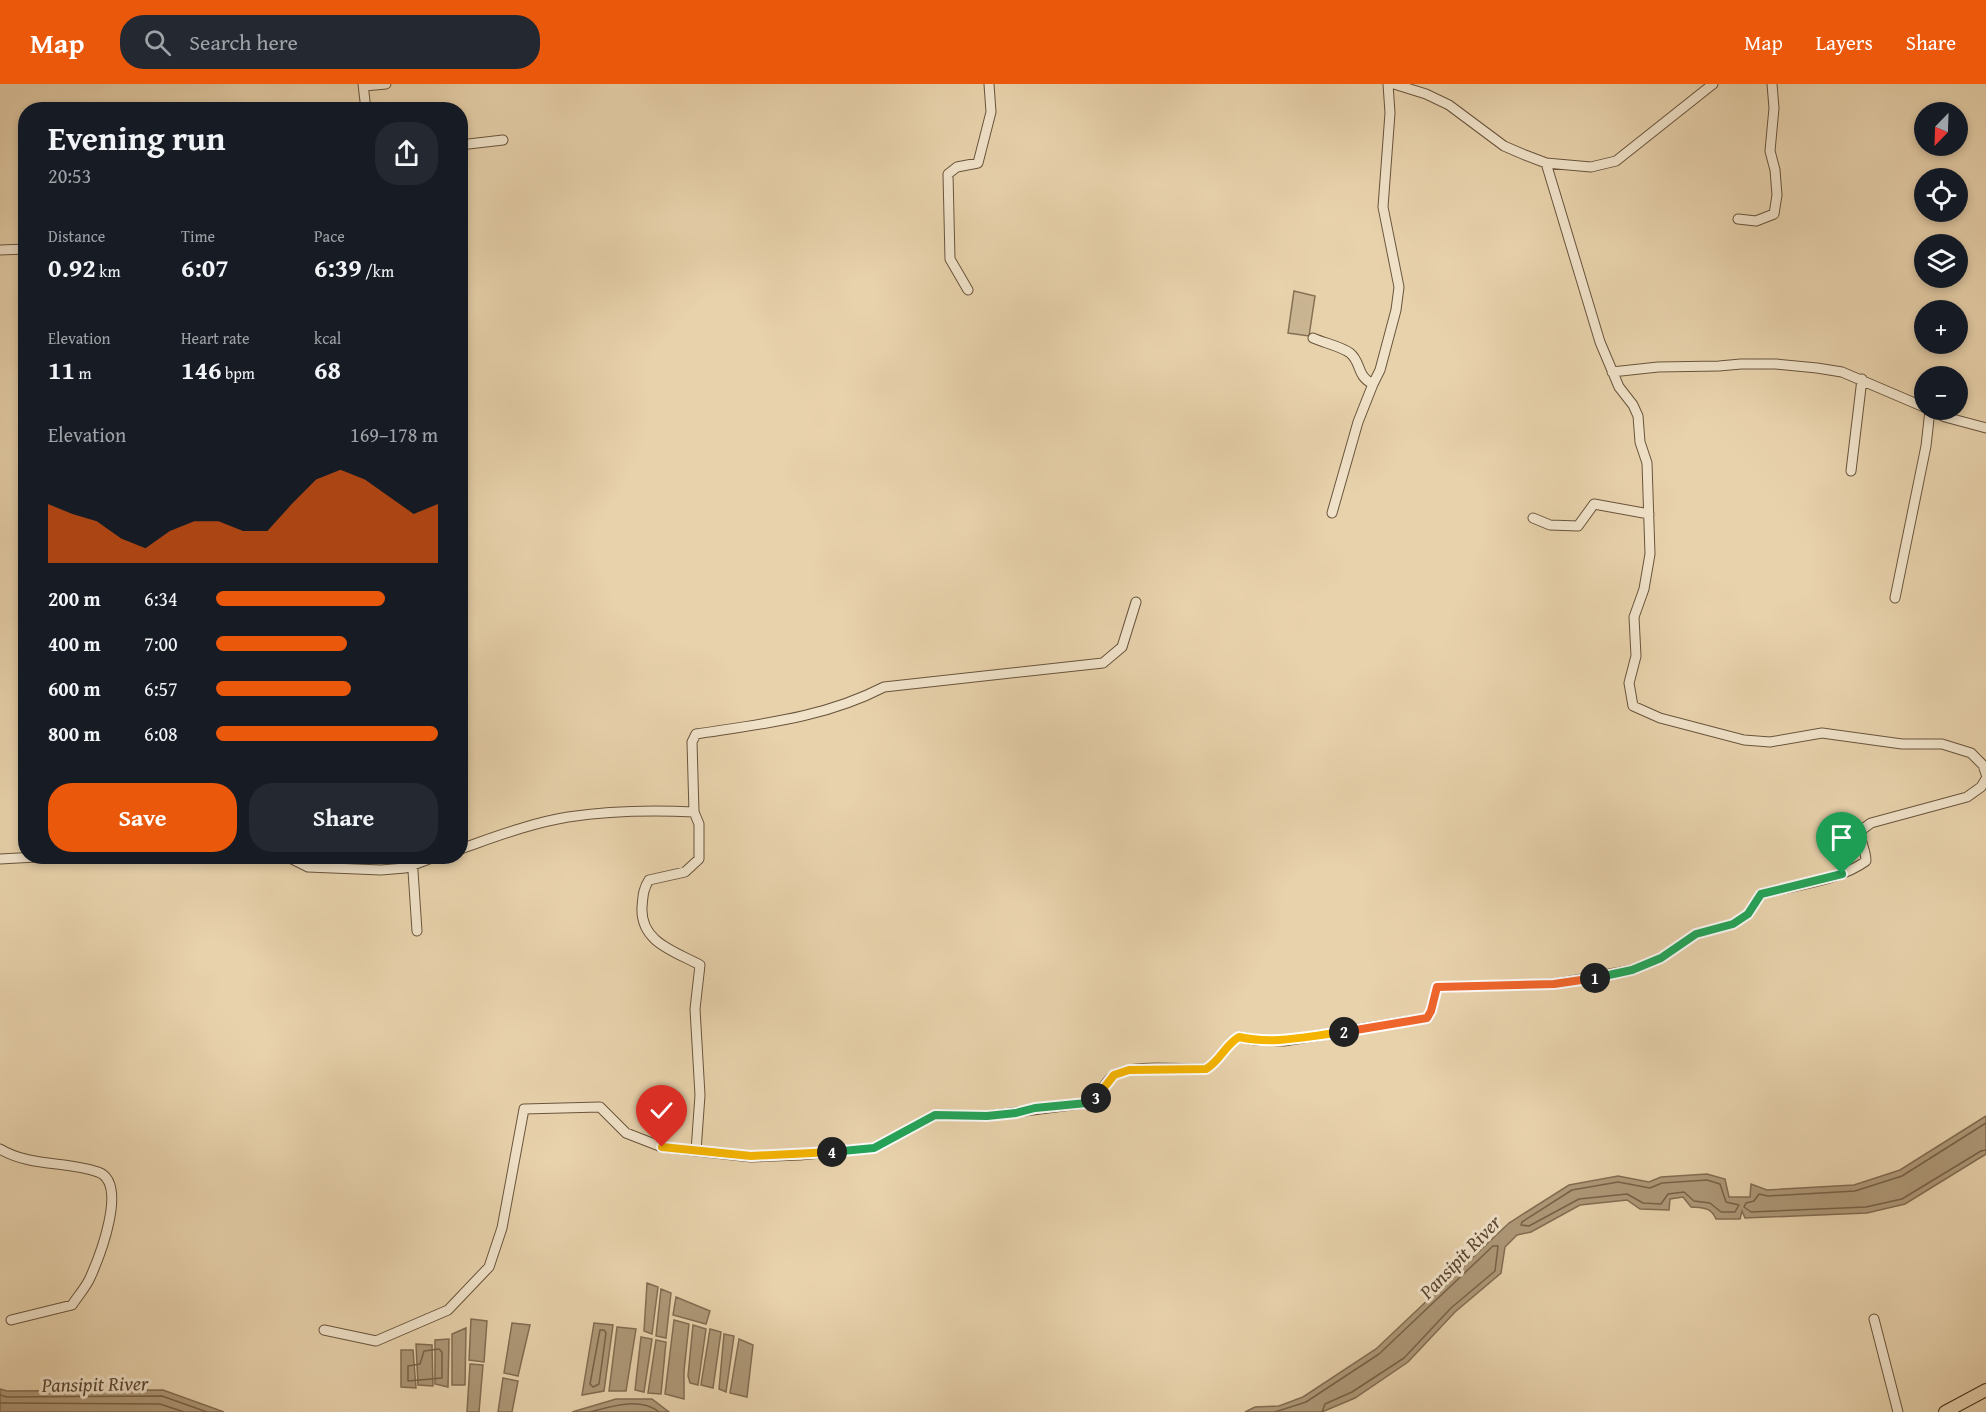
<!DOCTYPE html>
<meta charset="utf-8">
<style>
:root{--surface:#171b24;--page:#242831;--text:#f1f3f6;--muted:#9ea1a6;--accent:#ea580c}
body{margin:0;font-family:"Gentium Book Plus",serif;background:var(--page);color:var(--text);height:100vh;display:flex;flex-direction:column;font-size:22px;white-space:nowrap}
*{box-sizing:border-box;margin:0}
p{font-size:20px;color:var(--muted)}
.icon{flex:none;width:33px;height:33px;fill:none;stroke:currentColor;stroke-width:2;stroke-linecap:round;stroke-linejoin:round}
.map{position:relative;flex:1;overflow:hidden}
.panel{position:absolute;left:18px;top:18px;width:450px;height:762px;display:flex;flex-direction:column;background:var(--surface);border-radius:24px;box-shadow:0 3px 9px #0003}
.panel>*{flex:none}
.needle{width:39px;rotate:203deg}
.fabs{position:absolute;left:1914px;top:18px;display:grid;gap:12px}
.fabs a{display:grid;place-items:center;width:54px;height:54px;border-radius:50%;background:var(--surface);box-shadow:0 3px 9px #0003;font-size:30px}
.pin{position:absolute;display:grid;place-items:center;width:51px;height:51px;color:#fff;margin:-62px -26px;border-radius:50% 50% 50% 0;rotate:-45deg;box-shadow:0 0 6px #0007}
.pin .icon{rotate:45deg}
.km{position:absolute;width:30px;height:30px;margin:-15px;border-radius:50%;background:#222;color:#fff;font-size:16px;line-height:30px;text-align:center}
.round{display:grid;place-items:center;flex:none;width:63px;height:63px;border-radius:24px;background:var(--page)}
.summary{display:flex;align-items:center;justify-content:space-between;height:102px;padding:0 30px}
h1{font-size:33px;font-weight:600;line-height:45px}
.stats{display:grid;grid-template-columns:repeat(3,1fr);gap:9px;height:102px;padding:6px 30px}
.stats div{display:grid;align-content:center}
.stats b{font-size:26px;font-weight:600}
.stats small{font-size:16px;font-weight:400}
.stats p{font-size:16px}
.chart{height:168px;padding:12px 30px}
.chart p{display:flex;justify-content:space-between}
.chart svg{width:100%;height:108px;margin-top:6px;fill:var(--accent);opacity:.7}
.primary-button{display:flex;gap:12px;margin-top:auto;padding:12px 30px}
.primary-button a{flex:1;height:69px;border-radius:24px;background:var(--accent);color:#fff;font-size:24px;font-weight:600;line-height:69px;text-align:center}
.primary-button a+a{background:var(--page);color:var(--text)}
ul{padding:0 30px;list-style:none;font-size:20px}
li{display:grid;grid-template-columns:96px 72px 1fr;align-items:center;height:45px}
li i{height:15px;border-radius:8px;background:var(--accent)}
header{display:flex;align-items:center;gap:36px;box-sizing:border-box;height:84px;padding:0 30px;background:var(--accent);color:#fff}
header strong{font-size:28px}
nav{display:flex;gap:33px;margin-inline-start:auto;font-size:21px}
.search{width:420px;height:54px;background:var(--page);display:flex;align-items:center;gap:15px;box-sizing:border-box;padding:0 21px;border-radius:24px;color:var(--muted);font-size:22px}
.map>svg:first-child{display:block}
.green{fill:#cbb693;stroke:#857055;stroke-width:1.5}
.water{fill:#af9979;stroke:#826d52;stroke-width:1.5}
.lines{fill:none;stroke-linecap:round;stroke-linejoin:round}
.shore{stroke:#776248;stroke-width:1.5}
.minor-casing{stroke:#69553c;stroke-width:11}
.major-casing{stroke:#3f2b17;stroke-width:14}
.minor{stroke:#f0e2c9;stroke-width:9}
.major{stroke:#e8d2ac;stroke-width:12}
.split-1-casing{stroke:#fff;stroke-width:12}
.split-2-casing{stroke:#fff;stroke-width:12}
.split-3-casing{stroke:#fff;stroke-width:12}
.split-4-casing{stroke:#fff;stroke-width:12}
.split-5-casing{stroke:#fff;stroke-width:12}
.split-1{stroke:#22a559;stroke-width:8}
.split-2{stroke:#f0652b;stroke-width:8}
.split-3{stroke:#f5b400;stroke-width:8}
.split-4{stroke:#22a559;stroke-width:8}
.split-5{stroke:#f5b400;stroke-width:8}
.labels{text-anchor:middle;stroke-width:6;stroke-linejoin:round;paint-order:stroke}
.water-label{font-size:20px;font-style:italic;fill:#5b4630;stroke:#f0e2c9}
</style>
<header>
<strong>Map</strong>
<div class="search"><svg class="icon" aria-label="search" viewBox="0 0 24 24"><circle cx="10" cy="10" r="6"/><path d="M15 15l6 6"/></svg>Search here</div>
<nav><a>Map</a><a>Layers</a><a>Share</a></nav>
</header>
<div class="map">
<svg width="1986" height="1328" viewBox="0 0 1986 1328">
<rect width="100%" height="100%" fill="#e8d2ac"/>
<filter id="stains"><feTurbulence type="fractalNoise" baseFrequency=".00333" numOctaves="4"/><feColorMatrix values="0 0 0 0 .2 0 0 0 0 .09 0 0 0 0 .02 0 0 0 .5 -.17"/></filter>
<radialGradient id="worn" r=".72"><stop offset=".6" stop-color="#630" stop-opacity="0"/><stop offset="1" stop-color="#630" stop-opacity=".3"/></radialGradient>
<path class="green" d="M1294,207l21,5 -6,40 -21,-3z"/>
<path class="water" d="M1986,1032v38l-81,50 -38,9 -122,5 -3,-7 -2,8h-24c-5,-12 -13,-11 -25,-12l-8,-10 -13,2 -1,11 -29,-1 -13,-9 -47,5 -49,27 -14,3 -12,12 -4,26 -46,39 -47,50 -53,36 -33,14h-77l10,-5 24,-1 24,-9 73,-48 133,-126 60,-38 49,-9 31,6 12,-5 46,-3 18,5 4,18h21l1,-13 16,6 87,-5 46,-15z
M647,1199l11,4 -6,47 -8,-3z
M661,1205l10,4 -5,45 -10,-2z
M676,1213l34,14 -4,13 -33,-9z
M471,1235l16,2 -3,41 -15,-2z
M674,1236l15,4 -5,47v28l-19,-5z
M512,1239l18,2 -12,51 -14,-3z
M594,1239l19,2 -9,66 -22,4z
M693,1241l13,4 -8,56 -8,-2 -2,-7z
M617,1243l19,2 -10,62h-17z
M466,1244l-1,57h-13v-51z
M710,1245l11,3 -8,56 -12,-3z
M724,1250l10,2 -8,56 -7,-3z
M641,1253l11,2 -8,53 -9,-2z
M449,1255l-1,48 -13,-3v-44z
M739,1255l14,6 -6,52 -17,-4z
M656,1256l10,2 -5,52 -13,-1z
M416,1260l16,1 1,41 -15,-1z
M401,1266h12l3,38 -15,-1z
M470,1280l13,1 -4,47h-12z
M503,1294l15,3 -6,31h-14z
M0,1305l7,2 156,-1 61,22h-224z
M616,1315h36l17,13h-97z"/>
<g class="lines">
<path class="shore" d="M1986,1039l-84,53 -47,15 -87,5 -9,-2 -5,7 -8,2 -2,4 7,5 115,-5 36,-8 79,-48 5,-1
M1707,1096l13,4 6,18 13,3 -4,7h-14l-11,-9 -16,-2 -10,-9 -16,2 -7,10 -18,-1 -16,-9 -48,5 -50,27 -8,-1 1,-3 50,-32 46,-8 32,6 12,-5z
M600,1246h4l2,3 -7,51 -6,3 -3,-3z
M439,1265l3,3v26l-34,3v-15l12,-2 4,-13z
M0,1311l7,2 155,-1 45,16
M0,1319l160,1 24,8
M590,1328c22,-6 50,-15 69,0
M1275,1328l31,-10 73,-48 114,-108h5l-3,25 -44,37 -47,50 -52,34 -27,12 -3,8"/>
<defs>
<path id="minor" d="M363,0l3,26
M1394,0l32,10 23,11 55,41 21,9 21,8 45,4 25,-6 97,-77
M364,2l22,-2
M460,61l43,-5
M1546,79l54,179 19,45 14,18 5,11 2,26 7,21 3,91 -6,35 -10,28 2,39 -7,27 4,23 27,12 84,22 26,2 52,-9 80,11h40l29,9 12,12 3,9
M1738,135l18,2 18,-7 3,-19 -2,-25 -5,-19 4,-43 -2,-24
M0,166l26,-1
M968,206l-18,-31 -2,-85 9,-7 21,-4 13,-51 -2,-28
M1313,254c11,5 27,8 37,15 12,10 6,23 23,31l7,-14 16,-60 3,-23 -16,-80 7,-94 -2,-29
M1612,288l46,-5 61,-1 22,-2h35l41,4 25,4 82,35
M1929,326l16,7 41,11
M1851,387l11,-92
M1332,429l26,-91 15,-38
M1533,434l17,7 28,1 16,-22 55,10
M1895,514l31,-152 4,-36
M694,728l-2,-70 4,-8c65,-10 128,-16 188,-47l219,-24 19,-16 14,-45
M460,765c35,-12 71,-26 108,-32 40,-6 85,-7 126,-5l5,12v35l-14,13 -36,8c-6,9 -6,16 -7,27 -2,35 32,44 58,58l-5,44 5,86 -4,56 55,6 49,-2 74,-7 61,-33 52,1 100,-13c14,-7 15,-18 26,-27 16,-13 71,-6 93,-7 13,-8 19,-24 33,-32l16,3 29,1 143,-23 4,-7 6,-24 117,-3 78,-14 29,-12 35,-24 37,-10 15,-10 13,-20c33,-9 78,-13 105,-33 0,-11 -6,-19 -6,-30l11,-8 96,-26 14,-10 5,-8
M286,772l22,11 73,3 24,-2 32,-12
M412,772l5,75
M0,775l54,-3
M0,1065c30,18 67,12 98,23 31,11 1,86 -8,106 -4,9 -12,18 -18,27l-61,15
M1874,1235l24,93
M324,1246l52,11 72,-31 41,-43 13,-39 22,-119 76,-2 26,26 36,14 34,4"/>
<path id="major" d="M1945,1328l41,-22"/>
</defs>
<use href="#minor" class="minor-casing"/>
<use href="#major" class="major-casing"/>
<use href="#minor" class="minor"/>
<use href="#major" class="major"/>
</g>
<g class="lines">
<defs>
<path id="split-1" d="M1595,894l37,-8 29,-12 35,-24 37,-10 15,-10 13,-20 81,-20"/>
<path id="split-2" d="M1344,948l83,-14 4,-7 6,-24 117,-3 41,-6"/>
<path id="split-3" d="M1096,1014l18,-23 15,-5 77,-1c14,-8 19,-24 33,-32 36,8 69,-1 105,-5"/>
<path id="split-4" d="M832,1068l42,-4 61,-33 52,1 29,-3 19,-5 52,-5 9,-5"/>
<path id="split-5" d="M662,1063l89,9 81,-4"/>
</defs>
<use href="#split-1" class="split-1-casing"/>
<use href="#split-2" class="split-2-casing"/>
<use href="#split-3" class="split-3-casing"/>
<use href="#split-4" class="split-4-casing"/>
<use href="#split-5" class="split-5-casing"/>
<use href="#split-1" class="split-1"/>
<use href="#split-2" class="split-2"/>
<use href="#split-3" class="split-3"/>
<use href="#split-4" class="split-4"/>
<use href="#split-5" class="split-5"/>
</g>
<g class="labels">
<g class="water-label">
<text transform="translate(1460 1173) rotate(-46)" y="7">Pansipit River</text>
<text transform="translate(95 1300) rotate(-1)" y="7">Pansipit River</text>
</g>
</g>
<rect width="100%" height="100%" filter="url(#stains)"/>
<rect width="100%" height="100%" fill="url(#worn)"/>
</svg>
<div class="fabs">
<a><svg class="needle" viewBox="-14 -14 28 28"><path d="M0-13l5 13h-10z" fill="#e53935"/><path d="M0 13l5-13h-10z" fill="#9ea1a6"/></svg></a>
<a><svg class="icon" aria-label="locate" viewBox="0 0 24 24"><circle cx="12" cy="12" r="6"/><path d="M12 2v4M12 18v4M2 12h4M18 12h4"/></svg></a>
<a><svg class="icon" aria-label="layers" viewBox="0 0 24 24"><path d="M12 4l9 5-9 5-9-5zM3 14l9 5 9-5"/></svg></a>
<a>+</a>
<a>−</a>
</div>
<div class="pin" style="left:1842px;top:790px;background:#1e9e55"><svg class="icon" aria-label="arrive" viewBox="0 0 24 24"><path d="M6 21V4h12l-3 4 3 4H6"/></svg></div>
<div class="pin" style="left:662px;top:1063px;background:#d93025"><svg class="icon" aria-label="check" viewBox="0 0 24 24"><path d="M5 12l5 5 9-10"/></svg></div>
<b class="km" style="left:1595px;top:894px">1</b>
<b class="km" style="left:1344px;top:948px">2</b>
<b class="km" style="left:1096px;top:1014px">3</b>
<b class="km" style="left:832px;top:1068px">4</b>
<section class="panel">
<div class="summary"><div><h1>Evening run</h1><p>20:53</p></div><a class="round"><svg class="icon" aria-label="share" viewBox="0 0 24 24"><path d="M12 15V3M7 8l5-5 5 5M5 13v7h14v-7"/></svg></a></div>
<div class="stats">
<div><p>Distance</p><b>0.92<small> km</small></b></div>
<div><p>Time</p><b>6:07</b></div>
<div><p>Pace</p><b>6:39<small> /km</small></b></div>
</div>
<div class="stats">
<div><p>Elevation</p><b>11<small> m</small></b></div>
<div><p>Heart rate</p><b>146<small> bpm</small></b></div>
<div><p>kcal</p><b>68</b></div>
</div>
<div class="chart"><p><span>Elevation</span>169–178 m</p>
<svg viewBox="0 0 160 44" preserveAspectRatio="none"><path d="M0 44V20L10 24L20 27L30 34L40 38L50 31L60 27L70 27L80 31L90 31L100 20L110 10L120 6L130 10L140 17L150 24L160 20V44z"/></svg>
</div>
<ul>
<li><b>200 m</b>6:34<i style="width:76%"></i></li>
<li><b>400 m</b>7:00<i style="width:59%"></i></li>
<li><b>600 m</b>6:57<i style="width:61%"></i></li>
<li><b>800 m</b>6:08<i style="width:100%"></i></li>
</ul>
<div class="primary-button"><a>Save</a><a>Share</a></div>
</section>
</div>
